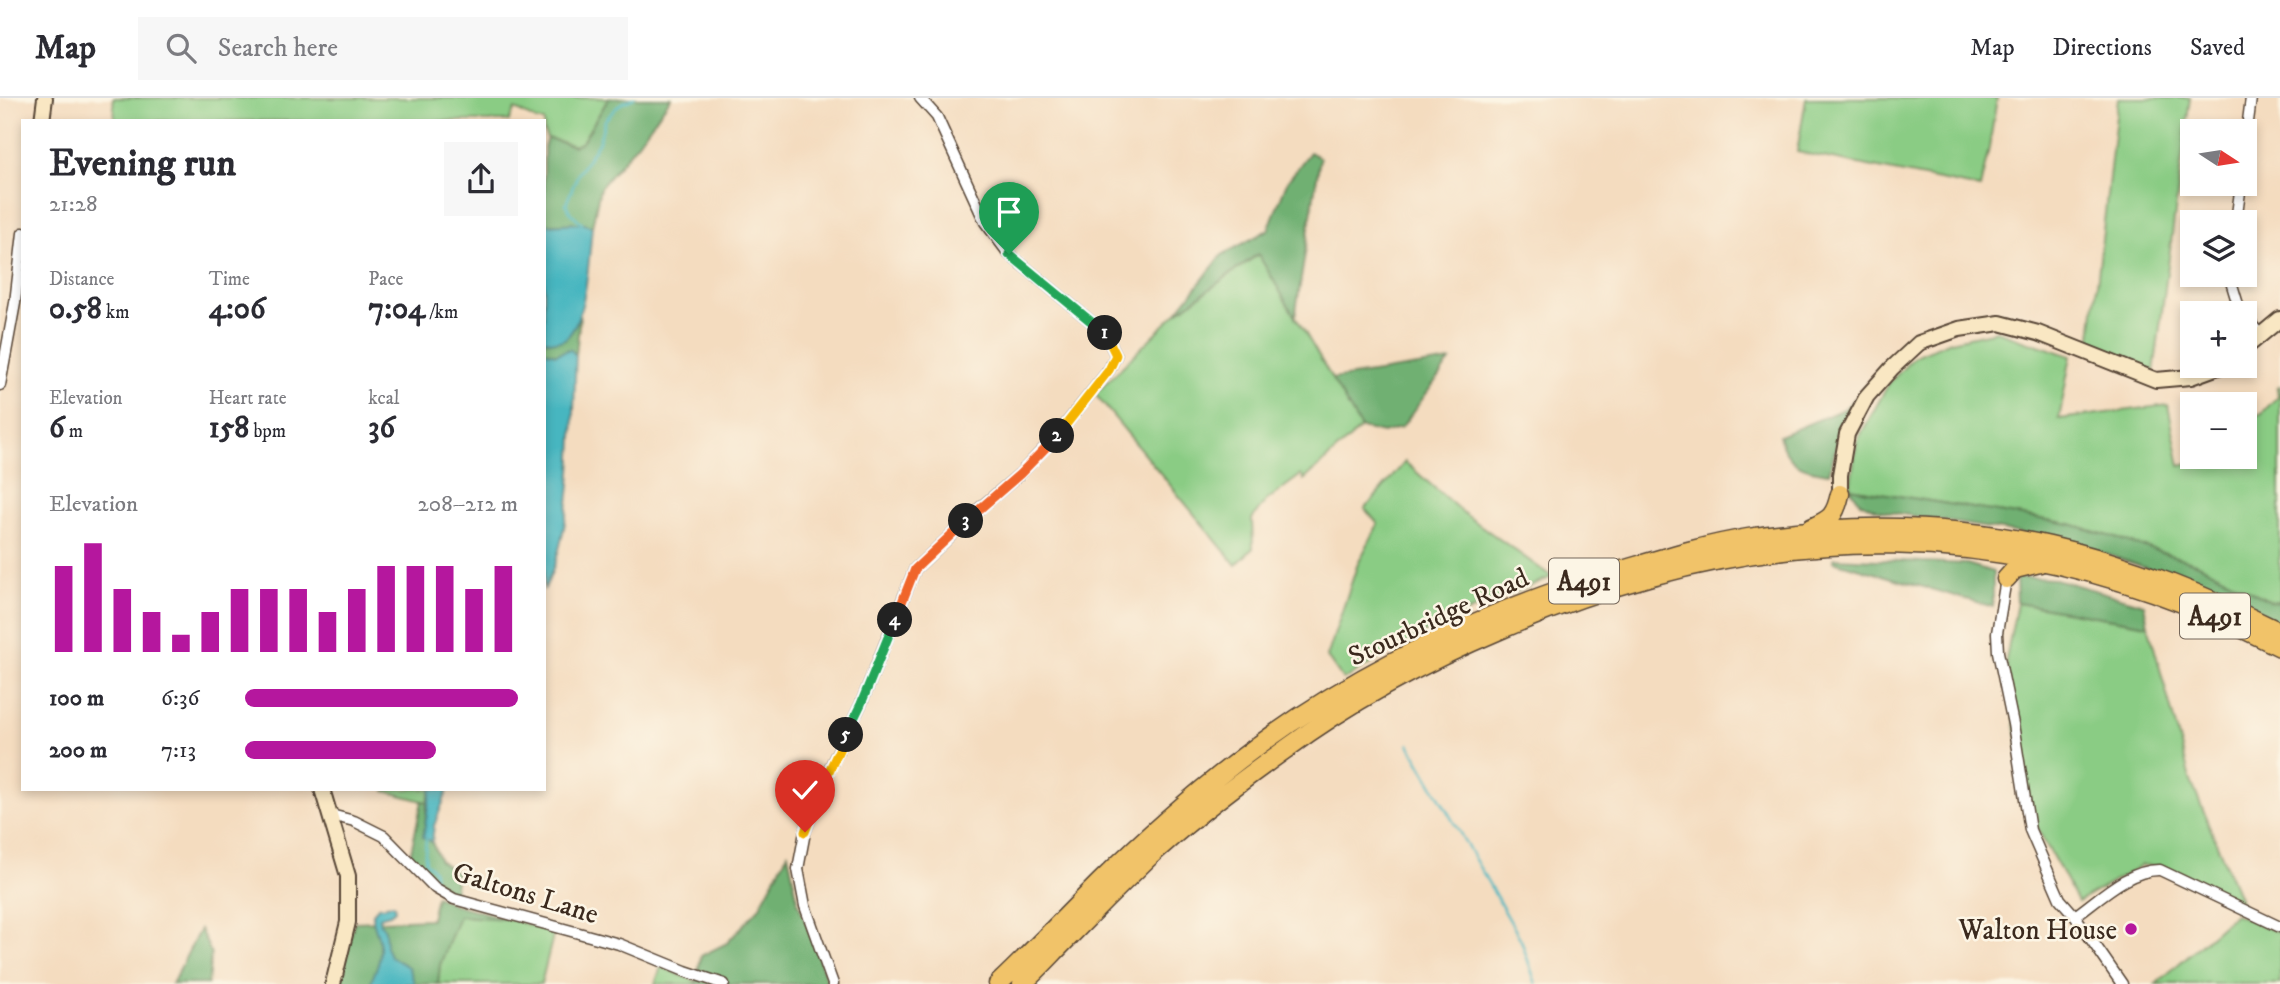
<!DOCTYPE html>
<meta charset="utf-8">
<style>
:root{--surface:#fff;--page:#f7f7f7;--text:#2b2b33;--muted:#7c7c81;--line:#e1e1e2;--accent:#b5179e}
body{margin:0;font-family:"IM FELL DW Pica",serif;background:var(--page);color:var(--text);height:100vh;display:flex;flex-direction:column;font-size:26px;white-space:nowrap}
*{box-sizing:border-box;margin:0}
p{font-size:23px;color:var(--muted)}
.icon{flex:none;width:38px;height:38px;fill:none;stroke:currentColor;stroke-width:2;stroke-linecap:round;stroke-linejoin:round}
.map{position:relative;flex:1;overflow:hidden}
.drawer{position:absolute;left:21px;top:21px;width:525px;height:672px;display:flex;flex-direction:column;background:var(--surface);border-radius:0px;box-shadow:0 4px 10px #0003}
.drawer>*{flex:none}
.needle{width:46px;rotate:102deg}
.fabs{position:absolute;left:2180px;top:21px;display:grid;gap:14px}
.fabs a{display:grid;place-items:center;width:77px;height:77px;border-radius:0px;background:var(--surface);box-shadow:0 4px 10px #0003;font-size:35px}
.pin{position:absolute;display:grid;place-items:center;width:60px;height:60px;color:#fff;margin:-72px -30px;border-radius:50% 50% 50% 0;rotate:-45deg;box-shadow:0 0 7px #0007}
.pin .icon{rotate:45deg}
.km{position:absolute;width:35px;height:35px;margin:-18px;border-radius:50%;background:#222;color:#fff;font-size:19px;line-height:35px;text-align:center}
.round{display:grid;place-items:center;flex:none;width:74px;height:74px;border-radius:0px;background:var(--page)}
.head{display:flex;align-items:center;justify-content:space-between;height:119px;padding:0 28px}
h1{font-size:38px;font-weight:700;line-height:52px}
.metrics{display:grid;grid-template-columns:repeat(3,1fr);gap:10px;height:119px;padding:7px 28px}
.metrics div{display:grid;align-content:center}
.metrics b{font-size:30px;font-weight:700}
.metrics small{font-size:19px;font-weight:400}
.metrics p{font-size:19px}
.chart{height:196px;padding:14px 28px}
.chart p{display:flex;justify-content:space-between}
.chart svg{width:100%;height:126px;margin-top:7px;stroke:var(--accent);stroke-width:6}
ul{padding:0 28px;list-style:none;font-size:23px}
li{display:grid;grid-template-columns:112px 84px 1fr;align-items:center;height:52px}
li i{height:18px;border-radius:9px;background:var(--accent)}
header{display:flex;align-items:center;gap:42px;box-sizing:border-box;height:98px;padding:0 35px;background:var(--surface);border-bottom:2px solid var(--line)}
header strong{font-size:33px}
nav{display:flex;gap:38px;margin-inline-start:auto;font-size:24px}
.search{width:490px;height:63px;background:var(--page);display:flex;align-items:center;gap:18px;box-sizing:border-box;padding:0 24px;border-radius:0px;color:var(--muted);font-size:26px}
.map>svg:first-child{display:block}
.green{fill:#8acc84;stroke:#627b51;stroke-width:2}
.forest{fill:#6fb072;stroke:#556d48;stroke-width:2}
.water{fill:#47b6c0;stroke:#41706f;stroke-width:2}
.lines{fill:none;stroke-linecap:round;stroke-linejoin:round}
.stream{stroke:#47b6c0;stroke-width:2.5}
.street-casing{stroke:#574536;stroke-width:13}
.secondary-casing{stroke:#574536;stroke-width:18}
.highway-casing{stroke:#574536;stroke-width:21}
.street{stroke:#fff;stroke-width:10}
.secondary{stroke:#f9e7c3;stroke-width:14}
.highway{stroke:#f1c369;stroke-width:18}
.split-1-casing{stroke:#fff;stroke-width:14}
.split-2-casing{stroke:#fff;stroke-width:14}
.split-3-casing{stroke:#fff;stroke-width:14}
.split-4-casing{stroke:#fff;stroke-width:14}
.split-5-casing{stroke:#fff;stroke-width:14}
.split-6-casing{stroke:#fff;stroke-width:14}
.split-1{stroke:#22a559;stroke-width:9}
.split-2{stroke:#f5b400;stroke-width:9}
.split-3{stroke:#f0652b;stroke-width:9}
.split-4{stroke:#f0652b;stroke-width:9}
.split-5{stroke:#22a559;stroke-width:9}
.split-6{stroke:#f5b400;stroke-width:9}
.poi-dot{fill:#b5179e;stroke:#fcf5e5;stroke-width:2.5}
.labels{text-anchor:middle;stroke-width:5;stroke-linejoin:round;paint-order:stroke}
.shield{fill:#fcf5e5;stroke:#75675a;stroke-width:2}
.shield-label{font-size:26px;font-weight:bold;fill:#3b2a1e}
.street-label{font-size:28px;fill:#3b2a1e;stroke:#fcf5e5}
.poi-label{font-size:28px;fill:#3b2a1e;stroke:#fcf5e5;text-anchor:end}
</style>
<header>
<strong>Map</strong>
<div class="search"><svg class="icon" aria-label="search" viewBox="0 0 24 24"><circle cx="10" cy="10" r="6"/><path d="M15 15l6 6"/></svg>Search here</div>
<nav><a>Map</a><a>Directions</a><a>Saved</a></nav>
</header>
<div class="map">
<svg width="2280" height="886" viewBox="0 0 2280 886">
<rect width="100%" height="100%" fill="#fcf5e5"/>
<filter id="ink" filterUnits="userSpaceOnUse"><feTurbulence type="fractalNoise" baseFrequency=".0143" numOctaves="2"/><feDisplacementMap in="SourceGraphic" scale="14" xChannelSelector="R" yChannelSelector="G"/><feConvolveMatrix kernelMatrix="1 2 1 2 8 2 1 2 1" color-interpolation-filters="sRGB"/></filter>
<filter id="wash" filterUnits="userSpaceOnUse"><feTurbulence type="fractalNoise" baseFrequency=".00686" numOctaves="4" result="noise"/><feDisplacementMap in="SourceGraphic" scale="28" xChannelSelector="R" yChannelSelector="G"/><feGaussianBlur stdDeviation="1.57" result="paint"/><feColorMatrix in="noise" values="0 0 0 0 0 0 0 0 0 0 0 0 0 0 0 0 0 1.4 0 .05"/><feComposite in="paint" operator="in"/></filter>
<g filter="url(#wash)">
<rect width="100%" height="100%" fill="#f4dcbf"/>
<path class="green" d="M113,0h496l-27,44 -7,4 -28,-8 -3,-6v-11h-6l-23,-12 -6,12h-394z
M1806,0h191l-8,50 -9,40 -183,-36z
M2118,0h72l-36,274 -64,-26z
M1259,156l102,174 -57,52 -3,-5 -35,26 -14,18 1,29 -17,17 -141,-171 81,-81z
M1996,233l75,25 -12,63 109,-14 12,61 38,-9h27v-35l17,-9 16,-17 -1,-8 3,-2v215l-8,1 -201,-78 -221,-36 7,-47 32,-58 26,-27 36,-15z
M1405,364l57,50 90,65 -64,26 -70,33 -75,44 -16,-23 30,-91 21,-42 -13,-15z
M2017,505l131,22 42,154 52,126 -78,-38 -22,-2 -64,37 -51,-92 -21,-151z
M386,691h45l-4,13 -42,-11z
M2235,816l45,19v51h-124z
M459,817l50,4 45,13 -13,52h-103l2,-19z
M661,869l34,14 1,3h-41z"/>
<path class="forest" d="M609,0h62l-34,46 -37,44 -8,39 -10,-4 -38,2v-78l3,-9 27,8 8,-4z
M1310,54l10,6 -25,159 -37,-63 -82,59 46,-58 46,-25 19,-48z
M580,217l-4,40 -6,-5 -14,4 -12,-3v-11c24,5 26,-7 36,-25z
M1450,263l-48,66 -19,6 -22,-5 -29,-49z
M1860,296l-20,38 -11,41c-28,-4 -41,-7 -50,-37l65,-27z
M1850,390l221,36 128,40 73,38 8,-1v22l-122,-51 -90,-31 -191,-31 -17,-8z
M1834,460l133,6 26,8v35l-160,-46z
M2016,479l39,2 89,25 4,21 -131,-22z
M422,703l5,1 -3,35 8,5 8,19 17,12 -3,23 -44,-40z
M788,755l10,49 30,82h-132l5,-28 26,-13 32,-35z
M436,798l17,8 55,15 -49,-3 -19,49 -2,19h-98l14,-62 77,-3z
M200,831l11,24 -3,31h-36z"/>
<path class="water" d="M582,125l10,4c-3,28 -5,87 -23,108 -6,8 -15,7 -25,5v-115z
M570,251l6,6c-4,73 1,169 -32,235v-239l12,3z
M431,691h17l-14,37 -2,16 -9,-5z
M394,806l1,6 -5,4 -11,3 1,7 5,5 1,18 4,9 18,11 7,17h-45c6,-14 13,-28 9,-44 -2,-11 -7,-14 -6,-27l6,-7 6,1 1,-2z"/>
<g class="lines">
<path class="stream" d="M582,125l-12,-11 -4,-8 12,-30 21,-33 6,-21 15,-16 14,-6
M1409,646l112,196 15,44
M426,741l-1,15 1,9c7,5 10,9 7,17"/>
</g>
</g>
<g filter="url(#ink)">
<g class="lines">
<defs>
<path id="street" d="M2245,47l6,-47
M2236,124l5,-38
M2229,177l10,33 4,5
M2245,218l16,20
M0,287l15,-82 8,-70
M2006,481l-9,54 1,19 15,72 17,106 30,69 15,17 47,68
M331,717l23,6 30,15 51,52 19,11 165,45 66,27 39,13
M2075,818c24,-17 54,-47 85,-46l120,57
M833,886l-28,-78 -7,-37 7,-37 20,-54 36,-74 54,-135 64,-60 41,-35 39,-41 50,-63 7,-15 -11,-22 -96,-79 -24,-32 -48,-105 -17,-19"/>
<path id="secondary" d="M42,23l3,-23
M2245,250l35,-29
M1840,396v-19l7,-41 20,-38 25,-28 27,-25 40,-14 41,-6 38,10 118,47 35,-3 30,-11
M322,691l26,87v46l-15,62"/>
<path id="highway" d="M1811,430c19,-9 24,-11 29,-34
M2006,481l9,-10 25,-6
M998,886c35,-33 68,-68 102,-102 50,-49 103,-96 159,-137 114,-83 242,-141 377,-179 37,-11 74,-22 112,-28 100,-15 204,-14 302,8 81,18 157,50 230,86
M1022,886c16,-14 30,-30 45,-45 26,-27 53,-54 80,-80 43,-40 91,-76 139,-110 66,-49 140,-88 216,-120 268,-116 517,-116 778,18"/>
</defs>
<use href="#street" class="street-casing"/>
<use href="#secondary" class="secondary-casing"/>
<use href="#highway" class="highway-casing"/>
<use href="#street" class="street"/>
<use href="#secondary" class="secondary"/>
<use href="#highway" class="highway"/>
</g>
</g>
<g class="lines" filter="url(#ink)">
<defs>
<path id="split-1" d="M1009,156l96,79"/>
<path id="split-2" d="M1057,338l52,-66 7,-15 -11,-22"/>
<path id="split-3" d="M966,423l54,-47 37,-38"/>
<path id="split-4" d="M895,522l20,-51 51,-48"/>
<path id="split-5" d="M846,637l15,-31 34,-84"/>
<path id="split-6" d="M805,734l17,-46 24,-51"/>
</defs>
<use href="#split-1" class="split-1-casing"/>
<use href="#split-2" class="split-2-casing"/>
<use href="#split-3" class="split-3-casing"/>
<use href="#split-4" class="split-4-casing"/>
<use href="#split-5" class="split-5-casing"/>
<use href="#split-6" class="split-6-casing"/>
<use href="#split-1" class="split-1"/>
<use href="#split-2" class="split-2"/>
<use href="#split-3" class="split-3"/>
<use href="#split-4" class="split-4"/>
<use href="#split-5" class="split-5"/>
<use href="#split-6" class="split-6"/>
</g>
<circle class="poi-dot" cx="2131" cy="831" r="7"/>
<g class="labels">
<g class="shield">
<rect x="1549" y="460.5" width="70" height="45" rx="5"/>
<rect x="2180" y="495.5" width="70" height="45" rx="5"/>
</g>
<g class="shield-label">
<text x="1584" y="492">A491</text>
<text x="2215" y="527">A491</text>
</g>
<g class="street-label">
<text transform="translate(1438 518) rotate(-25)" y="10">Stourbridge Road</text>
<text transform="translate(526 794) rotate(17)" y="10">Galtons Lane</text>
</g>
<g class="poi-label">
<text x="2117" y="841">Walton House</text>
</g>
</g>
</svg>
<div class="fabs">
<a><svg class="needle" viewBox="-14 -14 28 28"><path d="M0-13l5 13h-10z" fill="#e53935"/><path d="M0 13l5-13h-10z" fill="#7c7c81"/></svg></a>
<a><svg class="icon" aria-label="layers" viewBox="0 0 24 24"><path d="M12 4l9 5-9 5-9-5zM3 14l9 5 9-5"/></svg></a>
<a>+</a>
<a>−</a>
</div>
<div class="pin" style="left:1009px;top:156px;background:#1e9e55"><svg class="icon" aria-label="arrive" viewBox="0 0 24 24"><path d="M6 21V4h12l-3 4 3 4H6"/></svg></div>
<div class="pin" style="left:805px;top:734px;background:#d93025"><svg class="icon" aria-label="check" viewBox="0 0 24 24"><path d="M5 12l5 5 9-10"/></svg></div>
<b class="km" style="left:1105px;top:235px">1</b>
<b class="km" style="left:1057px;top:338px">2</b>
<b class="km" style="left:966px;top:423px">3</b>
<b class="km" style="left:895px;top:522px">4</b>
<b class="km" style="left:846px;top:637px">5</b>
<section class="drawer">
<div class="head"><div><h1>Evening run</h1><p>21:28</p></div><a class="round"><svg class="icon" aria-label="share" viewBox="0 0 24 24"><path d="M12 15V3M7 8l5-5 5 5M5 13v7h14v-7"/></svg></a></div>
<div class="metrics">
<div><p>Distance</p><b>0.58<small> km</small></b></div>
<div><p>Time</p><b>4:06</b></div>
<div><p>Pace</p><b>7:04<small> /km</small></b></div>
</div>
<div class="metrics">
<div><p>Elevation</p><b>6<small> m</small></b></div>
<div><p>Heart rate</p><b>158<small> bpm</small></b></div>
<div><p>kcal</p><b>36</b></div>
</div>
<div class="chart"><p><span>Elevation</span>208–212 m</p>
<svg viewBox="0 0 160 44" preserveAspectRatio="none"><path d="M5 44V14M15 44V6M25 44V22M35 44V30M45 44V38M55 44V30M65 44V22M75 44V22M85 44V22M95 44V30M105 44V22M115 44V14M125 44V14M135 44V14M145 44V22M155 44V14"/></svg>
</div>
<ul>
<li><b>100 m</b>6:36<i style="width:100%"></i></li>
<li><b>200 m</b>7:13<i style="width:70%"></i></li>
</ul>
</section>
</div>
